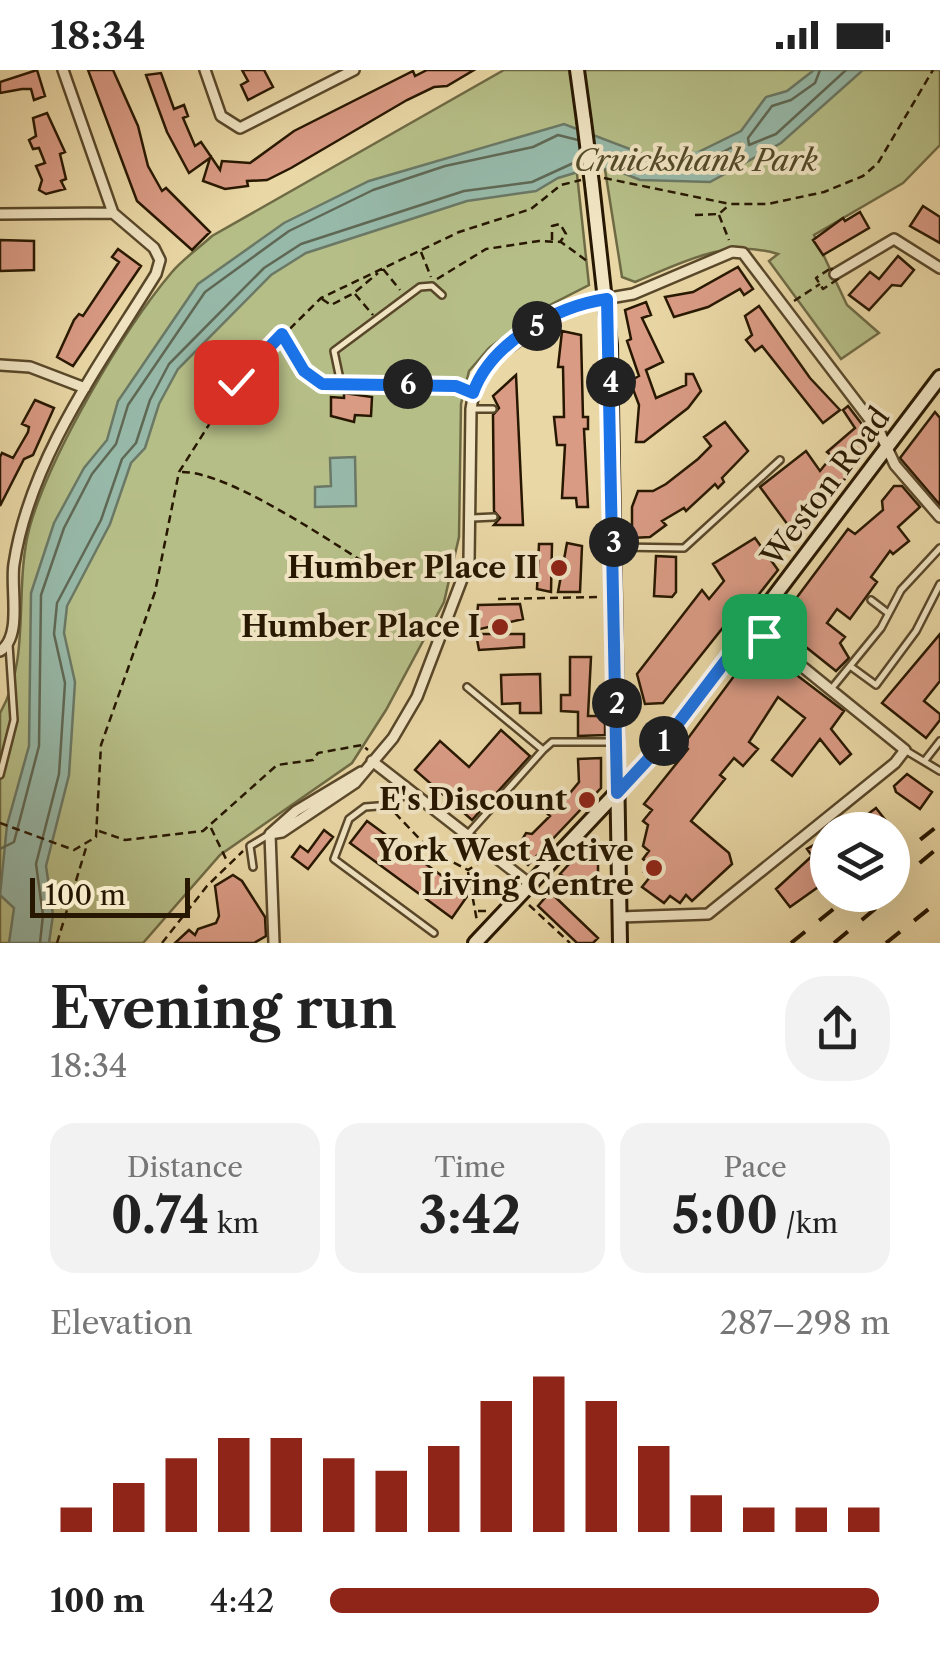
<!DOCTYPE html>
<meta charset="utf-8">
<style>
:root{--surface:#fff;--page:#f2f2f2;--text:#222;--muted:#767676;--accent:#8f2418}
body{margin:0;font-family:"Libre Caslon Text",serif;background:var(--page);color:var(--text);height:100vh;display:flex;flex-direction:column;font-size:38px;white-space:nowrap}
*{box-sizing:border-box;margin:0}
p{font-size:32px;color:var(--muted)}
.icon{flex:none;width:55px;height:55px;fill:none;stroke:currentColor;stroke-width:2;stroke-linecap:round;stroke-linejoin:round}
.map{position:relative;height:873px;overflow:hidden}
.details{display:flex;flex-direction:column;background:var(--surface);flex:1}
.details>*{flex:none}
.controls{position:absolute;left:810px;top:742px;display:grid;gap:20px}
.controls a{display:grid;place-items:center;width:100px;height:100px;border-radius:50%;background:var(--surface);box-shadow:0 10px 40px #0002;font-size:50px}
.scale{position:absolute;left:30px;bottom:25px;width:160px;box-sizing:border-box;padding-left:10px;border:5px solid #271700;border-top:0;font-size:28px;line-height:35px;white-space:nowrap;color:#271700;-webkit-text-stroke:8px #f1e5c4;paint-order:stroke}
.pin{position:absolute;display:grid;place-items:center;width:85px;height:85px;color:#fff;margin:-42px;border-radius:20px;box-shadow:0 5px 15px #0006}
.km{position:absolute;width:50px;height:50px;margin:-25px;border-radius:50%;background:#222;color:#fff;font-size:28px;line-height:50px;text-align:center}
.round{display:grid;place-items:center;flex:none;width:105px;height:105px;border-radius:40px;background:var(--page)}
.head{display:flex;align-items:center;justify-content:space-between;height:170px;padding:0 50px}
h1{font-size:55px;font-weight:700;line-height:75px}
.metrics{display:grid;grid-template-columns:repeat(3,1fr);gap:15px;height:170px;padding:10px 50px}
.metrics div{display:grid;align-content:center;border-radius:25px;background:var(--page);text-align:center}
.metrics b{font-size:50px;font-weight:700}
.metrics small{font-size:28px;font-weight:400}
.metrics p{font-size:28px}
.chart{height:280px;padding:20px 50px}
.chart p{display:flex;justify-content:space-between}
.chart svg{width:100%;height:180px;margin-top:10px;stroke:var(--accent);stroke-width:6}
ul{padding:0 50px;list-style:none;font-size:32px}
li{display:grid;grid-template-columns:160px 120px 1fr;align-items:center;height:75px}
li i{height:25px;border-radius:12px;background:var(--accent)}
.status{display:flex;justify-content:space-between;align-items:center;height:70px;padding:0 50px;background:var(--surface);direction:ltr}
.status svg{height:28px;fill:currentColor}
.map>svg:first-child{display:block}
.green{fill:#b6be87;stroke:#6e6a44;stroke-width:2.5}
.water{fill:#97b9a9;stroke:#6a7865;stroke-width:2.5}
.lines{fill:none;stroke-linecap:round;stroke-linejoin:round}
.shore{stroke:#5f6854;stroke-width:2.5}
.river{stroke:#97b9a9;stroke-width:20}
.building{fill:#da9b85;stroke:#271700;stroke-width:2.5}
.service-casing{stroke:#584729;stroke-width:10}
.minor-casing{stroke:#584729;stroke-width:14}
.secondary-casing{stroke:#271700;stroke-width:18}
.path{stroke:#271700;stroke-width:2.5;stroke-dasharray:8 5;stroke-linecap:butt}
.service{stroke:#f1e5c4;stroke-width:5}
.minor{stroke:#f1e5c4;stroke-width:9}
.secondary{stroke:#f1e5c4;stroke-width:12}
.rail{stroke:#271700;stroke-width:4;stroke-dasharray:18 18;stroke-linecap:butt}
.secondary-bridge-casing{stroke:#271700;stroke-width:18;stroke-linecap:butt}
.secondary-bridge{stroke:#f1e5c4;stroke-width:12}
.route-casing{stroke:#fff;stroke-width:20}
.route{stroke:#1a73e8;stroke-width:12}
.poi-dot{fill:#8f2418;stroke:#f1e5c4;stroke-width:4}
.labels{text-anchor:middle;stroke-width:8;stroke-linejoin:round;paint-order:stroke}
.park-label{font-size:30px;font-style:italic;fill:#524928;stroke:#f1e5c4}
.street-label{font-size:30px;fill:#271700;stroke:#f1e5c4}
.poi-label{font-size:30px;font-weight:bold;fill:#271700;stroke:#f1e5c4;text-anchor:end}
</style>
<div class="status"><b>18:34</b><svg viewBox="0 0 49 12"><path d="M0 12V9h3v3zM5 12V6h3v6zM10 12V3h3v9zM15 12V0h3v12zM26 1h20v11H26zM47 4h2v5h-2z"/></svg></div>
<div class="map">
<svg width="940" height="873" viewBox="0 0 940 873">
<rect width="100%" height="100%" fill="#e9d7a5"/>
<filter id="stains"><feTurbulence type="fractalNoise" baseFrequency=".002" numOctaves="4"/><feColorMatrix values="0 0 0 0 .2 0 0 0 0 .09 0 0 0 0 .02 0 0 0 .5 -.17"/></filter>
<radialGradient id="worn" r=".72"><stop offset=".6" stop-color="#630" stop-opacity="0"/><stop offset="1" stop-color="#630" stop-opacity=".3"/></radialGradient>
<path class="green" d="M504,0h436v75l-37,38 -89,52 33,70 32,28 -38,26 -72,-98 9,-7c-53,-16 -94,8 -143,28l-13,-5 -22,-139 -28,-10 17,157 -49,25 -51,38 -20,23 -8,33 -2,133 -15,65 -58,108 -34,53 -132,92 -77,88h-143v-230c32,-55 13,-126 30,-187 21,-73 93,-196 142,-254 11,-13 27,-24 40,-36z"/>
<path class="water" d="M814,0h49l-82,73 -71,39 -70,-2 -27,-11h-25l-30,9 -22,13 -69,10 -161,52 -35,22 -93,94 -19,35 -14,44 -14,15 -21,61 -43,82 -3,27 11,49 -6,93 -23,91 7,49 -4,28h-40l5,-35 -14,-13 7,-70 22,-79 2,-153 23,-70 30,-55 23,-28 11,-39 80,-117 86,-61 85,-42 195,-57 108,41 69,-34 25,-34 21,-6z
M355,387l1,49 -41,1v-20l16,-1 -1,-28z"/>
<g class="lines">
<path class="shore" d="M820,0l-5,13 -24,17 -19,6 -24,32 1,7 27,-11 70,-64
M740,73l3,9 -35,20 -9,-2 1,-6z
M0,779l14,-7 25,-96 2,-151 23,-67 28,-54 24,-30 12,-39 77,-113 84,-61 84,-41 72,-24 88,-19 25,-12 20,5
M40,873l3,-28 -7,-51 23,-90 6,-91 -11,-49 3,-31 44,-83 21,-61 14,-16 14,-43 19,-36 95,-96 37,-24 163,-53 68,-9 48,-22"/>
<path class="river" d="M643,93l66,-2"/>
</g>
<path class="building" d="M37,0l8,26 -11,4 -3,-11h-9l-22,4v-11z
M88,0h25l25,56 10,40 14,25 4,-3 44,44 -18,18 -55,-49z
M242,0h22l9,17 -25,13 -7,-15 7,-4z
M427,0h47l-27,16 -13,1 -27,13 -116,68 -24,12 -20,1 1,5 -23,3 -22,-8 7,-23 -21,15 -22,-41 -21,-57 15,-2 13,36 10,-4 4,11 -5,2 12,28 6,-4 19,28 2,-9 28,2 44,-32 119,-60 2,5z
M47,43l18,39 -5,2 6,25 -5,2 4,8 -19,5 -7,-4 3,-10 -6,-14 9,-3 -6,-15 -6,1 -4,-9 7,-4 -3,-18z
M923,136l17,11v26l-30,-17z
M860,142l9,16 -46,27 -10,-15 30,-22 2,3z
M0,170l34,1v29l-34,1z
M118,179l23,17 -68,100 -16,-9 17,-37 5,-6 4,2 36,-54 -7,-5z
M898,186l16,14 -13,16 -9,-1 -23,25 -20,-15 21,-23 9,7z
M738,197l15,22 -9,6 -4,-6 -32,18 -34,10 -9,-20 28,-5z
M646,232l5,13 -9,3 21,44 -17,8 10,28 30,-13v-11h7l8,17 -13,17 -44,34h-8l3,-37 -9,-24 9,-5 -12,-35 4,-2 -6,-29z
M759,236l51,72 30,32 -17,13 -61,-77 -7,5 -9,-11 6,-5 -7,-19z
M562,261l19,4 2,82h5v12h-4l4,78h-11l-1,-9h-14l3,-53h-8l-3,-28h10l-1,-50h-5z
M516,305l7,150h-29l6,-7 -6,-7 -1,-96 6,-7 -6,-12z
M344,323l28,4 -1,19 -16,-1 -1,7 -23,-6v-19l13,1z
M35,330l19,8 -21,47 -9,4 -24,47v-49l2,-4 11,5 15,-26 1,-5 -7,-3z
M848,336l26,34 -75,100 -39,-53 46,-36 14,20 12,-15 -5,-4 28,-24 -12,-18z
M935,342l5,6v87l-40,-47z
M725,352l23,29 -26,27 2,4 -6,6 -3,-4 -29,27 -2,-3 -22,13 4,4 -16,12 -18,1v-31l6,-16h15l13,-7 32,-25 13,-13 -7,-9z
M894,416h8l18,21 -22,20 11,14 -16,13 -3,-3 -19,26 6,5 -27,37 -13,-10 -10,14 18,14 -5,6 9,15 -13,13 -59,-47 71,-95 7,5 28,-24 -1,-9z
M755,468l23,32 -44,56 -5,-6 -66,83 -18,1 -8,-30 65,-84 7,9 15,-18 -11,-17z
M567,473l15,3 -2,46h-22z
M539,474h13l-1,48 -14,-3z
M656,486l20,1v35l-4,5 -18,-1z
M520,534l3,15 -47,11 2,-25z
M476,564h48v13l-45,3z
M940,564v47l-16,20 16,13v6l-14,18 -44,-35z
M757,575l87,66 -13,18 20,25 -11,10 -20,-25 -28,37 -20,-16 33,-42 -27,-21 -29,45 9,7 -15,17 -9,-8 -14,17 5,4 -34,42 38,32 3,11 -40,37 -6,-6 -6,8 -10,-7 -6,7 -22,-16 8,-10 -6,-5 5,-8 -6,-5 6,-8 -6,-5 5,-21 -5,-4 9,-11 -8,-6 44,-55 -5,-4z
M570,587h21l-3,59h17v19l-27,1v-24l-17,-1v-16h9z
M540,604l1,39h-21v-10l-18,1 -1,-29z
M501,660l29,26 -58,64 -57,-50 25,-29 29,26z
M601,688v30l-73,77 -14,-12 12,-20 6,1 18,-18 -10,-9 8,-9 10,8 12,-13 9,-11 -1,-23z
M907,704l25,18 -12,17 -24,-17 -2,-6z
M876,738l14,18 -5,4h-38z
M367,751l101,74 -16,23 -102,-75z
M324,760l9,7 -25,32 -16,-12 8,-11 8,6z
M828,767v43l-38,27 -14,-18 36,-33 -5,-7z
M589,772l9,5v42l-17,-1 -21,-14z
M233,805l9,6 23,36 1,19 -12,7h-79l14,-13 6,5 3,-6 18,-6 3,-7 -4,-30z
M550,822l48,46 -5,5h-16l-39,-37z"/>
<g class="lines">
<defs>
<path id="service" d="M442,225l-10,-9 -12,1 -86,64 7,33 115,2 17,7
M471,339h22
M472,448l22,-1
M617,477l67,1 96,-88
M871,530l17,13
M850,596l26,19 40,-54 24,-47
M467,617l76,63 -75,84
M832,618l49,-60 20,-38 39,-42
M543,680l9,-8h62
M905,680l35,21
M926,689l14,-18
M0,705l14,-55 -5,-75
M410,721l-19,14 -26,2 -16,12 -15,40 100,74
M253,797l-3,-21 20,-12"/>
<path id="minor" d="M205,0l16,46 19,12 114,-58
M0,144l113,-1
M835,204l59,-35 46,29
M0,295l30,2 55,21
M0,581c23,-14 10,-63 14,-87 16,-106 87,-201 142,-290l4,-14 -6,-12 -41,-35 -50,-143
M372,691l158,123
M270,764l12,-2 73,-49 38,-45 24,-41 52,-136 2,-152 4,-23 16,-25 63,-47 21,-10 58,-10 99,-42 11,1 137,180 15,32 45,52
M620,847l88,-3 187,-151 10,-13 -153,-124
M274,873l-4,-109 26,-23 65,-39"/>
<path id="secondary" d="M577,0l7,51
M592,114l18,161 10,598
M475,873l189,-201 276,-365"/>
</defs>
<use href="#service" class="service-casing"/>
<use href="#minor" class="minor-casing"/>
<use href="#secondary" class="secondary-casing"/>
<path class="path" d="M604,108l126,26h38l56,-12 39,-16 15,-13 55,-93
M695,145l24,-1 10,-9
M719,145l10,25
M552,170v-14l8,-2 6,10 -6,8
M421,182l10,25
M831,198l7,11 -15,10 -7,-11z
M383,199l17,21
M437,209l49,-30 53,-8 22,1 26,19
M355,224l18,21
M322,229l9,6 23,-12 24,-20
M794,231l26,-17
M282,265c13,22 24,48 52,50
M182,402c51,0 162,79 210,108
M498,529l103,-2
M395,743l36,38 37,19 14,-9
M0,753l74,27 22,-13 5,-92 54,-153 24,-120 57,-90 85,-84 138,-66 72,-23 30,-24 20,-5
M211,758l16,33
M99,761l26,9 78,-9 74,-66 36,-5 5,-7 44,-8 6,5
M468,802l9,49
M529,835l41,38
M478,841h9
M57,873l29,-95
M162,873l45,-57 36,-35"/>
<use href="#service" class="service"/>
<use href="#minor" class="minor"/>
<use href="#secondary" class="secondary"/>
<path class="rail" d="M892,792l48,-38
M892,816l48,-40
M791,873l60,-48
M834,873l58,-48
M886,873l54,-43"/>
<defs>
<path id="secondary-bridge" d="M584,51l8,63"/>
</defs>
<use href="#secondary-bridge" class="secondary-bridge-casing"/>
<use href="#secondary-bridge" class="secondary-bridge"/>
</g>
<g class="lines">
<defs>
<path id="route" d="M236,312l46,-48 22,37 18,13 134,2 17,7c18,-51 84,-87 134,-94l10,494 47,-51 88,-116 12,10"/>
</defs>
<use href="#route" class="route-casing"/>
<use href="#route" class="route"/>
</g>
<g class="poi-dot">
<circle cx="559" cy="498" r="10"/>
<circle cx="500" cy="557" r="10"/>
<circle cx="587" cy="730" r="10"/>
<circle cx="654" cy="798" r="10"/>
</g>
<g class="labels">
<g class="park-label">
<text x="696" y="101">Cruickshank Park</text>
</g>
<g class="street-label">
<text transform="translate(826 417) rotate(-53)" y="10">Weston Road</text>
</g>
<g class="poi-label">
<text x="539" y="508">Humber Place II</text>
<text x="480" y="567">Humber Place I</text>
<text x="567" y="740">E's Discount</text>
<text x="634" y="791">York West Active<tspan x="634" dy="34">Living Centre</tspan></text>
</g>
</g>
<rect width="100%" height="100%" filter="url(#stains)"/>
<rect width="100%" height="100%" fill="url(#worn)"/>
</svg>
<div class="controls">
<a><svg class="icon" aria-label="layers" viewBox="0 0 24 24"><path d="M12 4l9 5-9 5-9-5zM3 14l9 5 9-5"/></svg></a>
</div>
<div class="scale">100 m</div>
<div class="pin" style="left:764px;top:566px;background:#1e9e55"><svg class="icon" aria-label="arrive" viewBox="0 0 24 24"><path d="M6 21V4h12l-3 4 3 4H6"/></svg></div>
<div class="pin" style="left:236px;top:312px;background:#d93025"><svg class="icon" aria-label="check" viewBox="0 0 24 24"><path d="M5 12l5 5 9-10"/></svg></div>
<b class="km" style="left:664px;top:671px">1</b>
<b class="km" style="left:617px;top:633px">2</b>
<b class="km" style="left:614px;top:472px">3</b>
<b class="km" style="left:611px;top:312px">4</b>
<b class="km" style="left:537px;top:256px">5</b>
<b class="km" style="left:408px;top:314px">6</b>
</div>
<section class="details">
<div class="head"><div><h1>Evening run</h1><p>18:34</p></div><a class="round"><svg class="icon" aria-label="share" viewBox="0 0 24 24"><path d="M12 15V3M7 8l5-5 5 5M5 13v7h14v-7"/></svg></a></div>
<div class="metrics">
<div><p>Distance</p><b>0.74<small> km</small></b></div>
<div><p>Time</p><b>3:42</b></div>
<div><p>Pace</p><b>5:00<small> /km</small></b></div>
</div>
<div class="chart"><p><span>Elevation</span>287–298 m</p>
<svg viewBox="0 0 160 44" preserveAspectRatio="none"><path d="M5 44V38M15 44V32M25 44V26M35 44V21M45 44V21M55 44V26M65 44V29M75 44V23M85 44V12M95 44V6M105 44V12M115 44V23M125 44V35M135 44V38M145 44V38M155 44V38"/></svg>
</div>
<ul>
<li><b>100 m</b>4:42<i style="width:98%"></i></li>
</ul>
</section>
